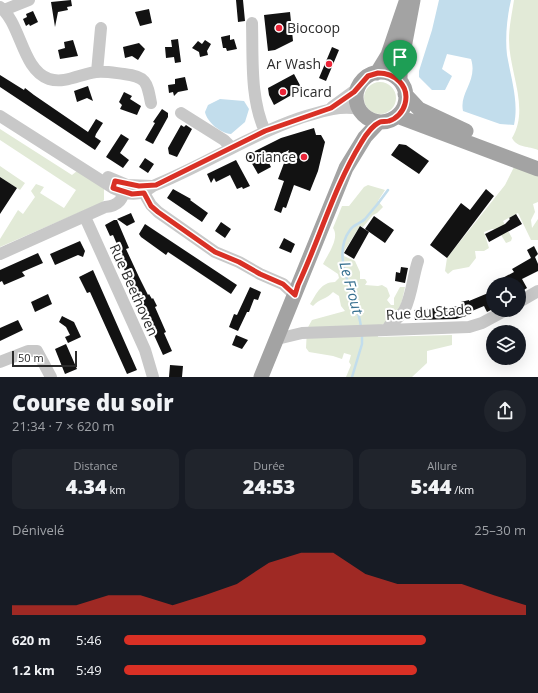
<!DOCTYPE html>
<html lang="fr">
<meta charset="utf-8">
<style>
:root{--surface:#171b24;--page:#20242c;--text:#f1f3f6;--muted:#9ea1a6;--accent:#d93025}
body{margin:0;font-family:"Open Sans",sans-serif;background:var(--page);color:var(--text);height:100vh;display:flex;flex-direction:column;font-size:15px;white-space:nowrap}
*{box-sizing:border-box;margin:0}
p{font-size:13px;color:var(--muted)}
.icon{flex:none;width:22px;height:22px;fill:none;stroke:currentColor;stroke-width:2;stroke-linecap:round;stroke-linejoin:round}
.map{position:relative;height:377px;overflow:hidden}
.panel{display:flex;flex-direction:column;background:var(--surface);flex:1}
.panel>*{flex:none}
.controls{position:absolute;left:486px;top:277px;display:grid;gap:8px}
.controls a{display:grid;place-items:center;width:40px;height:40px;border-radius:50%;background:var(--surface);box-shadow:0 4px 16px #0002;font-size:20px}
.scale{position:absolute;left:12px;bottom:10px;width:65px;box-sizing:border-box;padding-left:4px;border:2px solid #2b2b2b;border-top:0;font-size:11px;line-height:14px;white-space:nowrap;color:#2b2b2b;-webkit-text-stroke:3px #fff;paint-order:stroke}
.pin{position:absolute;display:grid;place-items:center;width:34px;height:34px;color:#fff;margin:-41px -17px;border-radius:50% 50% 50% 0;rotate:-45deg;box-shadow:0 0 4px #0007}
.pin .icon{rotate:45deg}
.round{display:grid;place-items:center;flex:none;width:42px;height:42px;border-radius:21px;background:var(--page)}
.headline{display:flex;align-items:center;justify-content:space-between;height:68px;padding:0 12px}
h1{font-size:22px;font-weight:800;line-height:30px}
.metrics{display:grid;grid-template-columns:repeat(3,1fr);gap:6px;height:68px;padding:4px 12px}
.metrics div{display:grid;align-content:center;border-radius:10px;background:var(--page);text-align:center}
.metrics b{font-size:20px;font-weight:800}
.metrics small{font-size:11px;font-weight:400}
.metrics p{font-size:11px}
.chart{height:112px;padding:8px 12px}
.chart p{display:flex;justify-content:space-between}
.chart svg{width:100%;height:72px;margin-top:4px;fill:var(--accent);opacity:.7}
ul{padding:0 12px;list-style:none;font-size:13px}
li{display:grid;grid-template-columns:64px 48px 1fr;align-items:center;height:30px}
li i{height:10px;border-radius:5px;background:var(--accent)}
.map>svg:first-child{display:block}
.green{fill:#e2ead7}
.water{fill:#c2ddec}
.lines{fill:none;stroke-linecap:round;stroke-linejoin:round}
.stream{stroke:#c2ddec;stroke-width:2.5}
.building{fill:#121212}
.minor{stroke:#c8c8c8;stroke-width:12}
.major{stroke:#a3a3a3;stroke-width:15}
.route-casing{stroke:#fff;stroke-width:8}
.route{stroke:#d93025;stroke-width:5}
.poi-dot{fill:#ec2438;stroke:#fff;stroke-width:1.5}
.labels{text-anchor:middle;stroke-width:4;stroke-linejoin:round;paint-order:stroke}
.poi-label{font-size:14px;fill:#2b2b2b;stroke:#fff;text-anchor:start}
.street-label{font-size:14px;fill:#2b2b2b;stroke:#fff}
.water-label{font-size:15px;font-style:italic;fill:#377090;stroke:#fff}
</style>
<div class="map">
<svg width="538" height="377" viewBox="0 0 538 377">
<rect width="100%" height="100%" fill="#fff"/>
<path class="green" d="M514,0h24v150c-9,-4 -21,-2 -26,-12 18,-30 -3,-66 -3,-98 0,-13 3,-27 5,-40z
M364 98a16 16 0 1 1 32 0a16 16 0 1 1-32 0Z
M0,129l72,46 5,-4 27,16v13l-3,3 -101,44v-8l18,-29 5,4 12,-17 -4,-6 5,-7 8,3 -4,6 24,15 12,-18 -76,-50z
M0,166l25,17 -5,7 -20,-13z
M514,167l24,8v27l-5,2 2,8 -4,8 1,8 6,-9v21h-7l-13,-27 -15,8 9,17 -1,3 -5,2 -8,-13 -6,-1 -8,3 5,16 -5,3h-9l1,7 -7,9 -16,3 -5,4 -3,-3 2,-13 58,-73z
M368,185l17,5 -7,11 5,6 -6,6 -4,2 -10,12 -3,-1 -17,27 1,3 11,5 5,11v7h5l2,3 -2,3 13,1 4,-1 5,3 3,8 -3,4 4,5h3v-7l6,-11h5c-4,20 -6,31 -26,39l-1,11 74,-2v10l-25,6v12l-15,14h-66l5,-12 -2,-3 2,-7 -7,-2 -2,6 -9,-3 -24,-4 -3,-4 1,-19 5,-9 33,-9 -4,-5 -2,-10 -6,-4c-6,7 -14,7 -20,14l-3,-2c7,-11 11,-22 25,-22l4,-4 -1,-4 -15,-10c5,-10 17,-26 10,-36l9,-22h7l15,-19z"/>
<path class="water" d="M439,0h72c-4,17 -6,38 -4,55 4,23 12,47 7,70l-14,-1 -37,-13c-4,-19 15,-30 8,-52l-24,-5 -5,15 10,7 -7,14h-13l-13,-13v-6l13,-41z
M220,99l24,2 5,8 -4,13 -14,12c-11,-1 -24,-12 -26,-22l3,-7z"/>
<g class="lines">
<path class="stream" d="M361,327c-3,-30 -32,-69 -11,-97 4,-6 10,-6 15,-11 8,-9 16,-19 23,-29
M352,377l10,-33v-11"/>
</g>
<path class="building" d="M71,0l1,6 -5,1 1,3 -10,2 -3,15 -4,-25z
M236,0h7l2,21 -7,1z
M149,9l3,14 -12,3 -5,-14z
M33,11l5,11 -8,4 -1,-2 -3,2 -3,-7 4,-2 -1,-3z
M290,12l3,29 -18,9 -7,1 -4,-36z
M230,35v5l4,-1 3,10 -10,2 -1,-3h-3l-2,-11z
M178,39l3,23 -6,1 -1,-6 -8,1 -1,-11h7l-1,-7z
M73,40l5,16 -18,3 -2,-9 7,-2 -1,-6z
M205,40l6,4 -4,7 1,4 -8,2 -1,-5 -7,-4 6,-7 4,3z
M139,43l6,6 -7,11 -6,-4 -7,2 -2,-11z
M332,47l7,3 -13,31 -7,-3z
M294,74l8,15 -28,16 -5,-10 -1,-7z
M0,75l24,15 1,-2 9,7 54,37 8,-13 7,4 -7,11 -1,3 6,4 -6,9 -95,-63z
M185,77l3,13 -10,2 -4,4 -1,-4 -4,1 -1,-8 7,-1v-5z
M88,86l5,15 -6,-3 -10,4 -3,-11z
M124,92l8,4 -2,3 11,7 -4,9 -17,-6 2,-4 -3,-3z
M162,109l6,4v4l-15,27 -8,-4 10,-17 -2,-1z
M181,125l3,2 2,-2 6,4 -15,28 -8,-3 -1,-6z
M314,128l2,7h5l4,7 -7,29 -8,20 -16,-6 -8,23 -3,-1 -2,6 -7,-3 10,-29 -6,-2 11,-29 -21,11 3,6 -13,7 -11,-19 34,-17z
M121,134l8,5 -9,14 9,7 -6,8 -17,-11z
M399,144l7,1 23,16 -10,13 -28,-19z
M145,158l9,6 -6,9 -9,-6z
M236,160l14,26 -7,3 -1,-2 -5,2 -7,-14 -14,7 -2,-4 -3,5 -4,-9z
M0,177l17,11 -17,26z
M173,189l18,10 -1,1 18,13 -6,9 -35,-24z
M486,189l8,7 -47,62 -17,-13 31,-42 9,7z
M131,213l4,9 -8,4 -10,-7z
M516,214l6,10 -33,18 -4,-8 20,-10 5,-5 -1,-1z
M374,216l20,14 -9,13 -20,-14z
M114,220h3l12,28 -3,1 13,28 9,18 1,-1 3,5 1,-1 4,8 -2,1 11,25 -2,1 8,18 -9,4 -44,-97 3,-2 -9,-21 -3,1 -5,-11z
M221,222l10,7 -6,9 -10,-7z
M145,224l92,61 -6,9 -63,-42 -2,3 -25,-18 -2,-3z
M360,226l9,6 -15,27 -10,-6z
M284,238l11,6 -4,9 -12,-5z
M80,241l5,10 -2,6 -5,-2 -23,10 -5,-11z
M534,246l4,8 -3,3 3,7v7l-16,8 5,9 -8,5v-9h-28l23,-12 -2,-3 19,-11 -4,-8z
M38,253l5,10 -21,9 3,4 -21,9 -2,-4 -2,1v-12z
M401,267l7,1 -3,15 -10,-2 1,-9 4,1z
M93,270l44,100 -10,4 -37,-82 -3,1 -8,-16z
M250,287l11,5 -3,8 -4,-1 -5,13h-2l-9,19 -9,-4 5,-13 3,1z
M493,291v18l-6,3 -3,-6 -12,5 1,3 -17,5 -41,1 -1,-10 48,-4 -1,-4 8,-2v1z
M48,294l4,10 -17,8 -4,-10z
M62,316l12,6 7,15 -13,6 -3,-6 5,-2 -4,-8 -7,-5z
M18,320l5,10 -23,11v-13z
M236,335l12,5 -6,9 -10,-4z
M66,344l11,25 -12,5 -10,-25z
M170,365l13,1 -1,11h-13z"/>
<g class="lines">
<path class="minor" d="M0,7c21,16 22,63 49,72 16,5 31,-5 47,-7 10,-1 19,1 28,2 22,3 23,7 27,29
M4,10l25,-10
M252,23c1,35 -2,76 13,108
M97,72l4,-44
M332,107l26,-19
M181,113l43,27 7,7
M0,116l113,72c15,7 26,9 40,-2 50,-20 95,-50 147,-68 20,-6 38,-13 59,-9
M108,177l19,8 25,1
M144,193l7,12 7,7 57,40 24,10 21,12 23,10 12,11
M85,217l60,133 8,27
M0,254l105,-47c14,-1 18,-8 21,-21
M519,302l19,-11
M387,330c2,-8 14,-12 18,-21 7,-15 8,-33 13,-48
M277,339l25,-6 167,-6 13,-4 24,-13
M0,362l28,-11h9l14,26"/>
<path class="major" d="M356 97a25 25 0 1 1 50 0a25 25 0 1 1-50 0Z
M377,73l11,-18 18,-53
M400,81v-12l13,-69
M405,94l14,15 47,22
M397,116l141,53
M261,377l85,-209 19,-31 14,-15"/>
</g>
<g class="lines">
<defs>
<path id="route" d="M378,73c16,0 32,12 27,31 -2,8 -9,15 -16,17 -3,1 -7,0 -9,1 -7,3 -15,14 -19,21 -27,44 -41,95 -63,142l-3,10 -12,-11 -23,-10 -21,-12 -24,-10 -57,-40 -7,-6 -7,-13 -12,1 -19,-6 2,-7 24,5 17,-1 109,-54 66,-23 23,-16 14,-16z"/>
</defs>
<use href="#route" class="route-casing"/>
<use href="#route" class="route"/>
</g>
<g class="poi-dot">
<circle cx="279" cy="28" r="4"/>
<circle cx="329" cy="64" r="4"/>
<circle cx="283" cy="92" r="4"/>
<circle cx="304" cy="157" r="4"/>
</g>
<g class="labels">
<g class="poi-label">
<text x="287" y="33">Biocoop</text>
<text x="321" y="69" text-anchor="end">Ar Wash</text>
<text x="291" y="97">Picard</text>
<text x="296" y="162" text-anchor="end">Oriance</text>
</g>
<g class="street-label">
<text transform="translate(134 290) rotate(66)" y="5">Rue Beethoven</text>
<text transform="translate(429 312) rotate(-4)" y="5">Rue du Stade</text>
</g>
<g class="water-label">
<text transform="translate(351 288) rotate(75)" y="5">Le Frout</text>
</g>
</g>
</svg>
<div class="controls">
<a><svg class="icon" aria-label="locate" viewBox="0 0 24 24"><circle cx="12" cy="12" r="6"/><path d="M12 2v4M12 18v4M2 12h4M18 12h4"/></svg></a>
<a><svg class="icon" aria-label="layers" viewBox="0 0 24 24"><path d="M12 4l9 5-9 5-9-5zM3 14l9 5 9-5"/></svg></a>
</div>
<div class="scale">50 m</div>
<div class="pin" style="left:400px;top:81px;background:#1e9e55"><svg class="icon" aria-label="arrive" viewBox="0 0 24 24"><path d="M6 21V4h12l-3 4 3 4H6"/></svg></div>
</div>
<section class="panel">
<div class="headline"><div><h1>Course du soir</h1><p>21:34 · 7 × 620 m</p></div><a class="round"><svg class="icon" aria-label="share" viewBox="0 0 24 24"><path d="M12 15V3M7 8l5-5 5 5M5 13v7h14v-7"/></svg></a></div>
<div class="metrics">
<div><p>Distance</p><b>4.34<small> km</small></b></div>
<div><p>Durée</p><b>24:53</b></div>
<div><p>Allure</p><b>5:44<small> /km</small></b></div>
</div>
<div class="chart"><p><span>Dénivelé</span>25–30 m</p>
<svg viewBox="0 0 160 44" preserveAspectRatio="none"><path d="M0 44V38L10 38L20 38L30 32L40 32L50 38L60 32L70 25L80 12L90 6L100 6L110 19L120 25L130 25L140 25L150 32L160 38V44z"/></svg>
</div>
<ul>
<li><b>620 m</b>5:46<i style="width:75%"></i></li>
<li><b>1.2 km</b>5:49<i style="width:73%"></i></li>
</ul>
</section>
